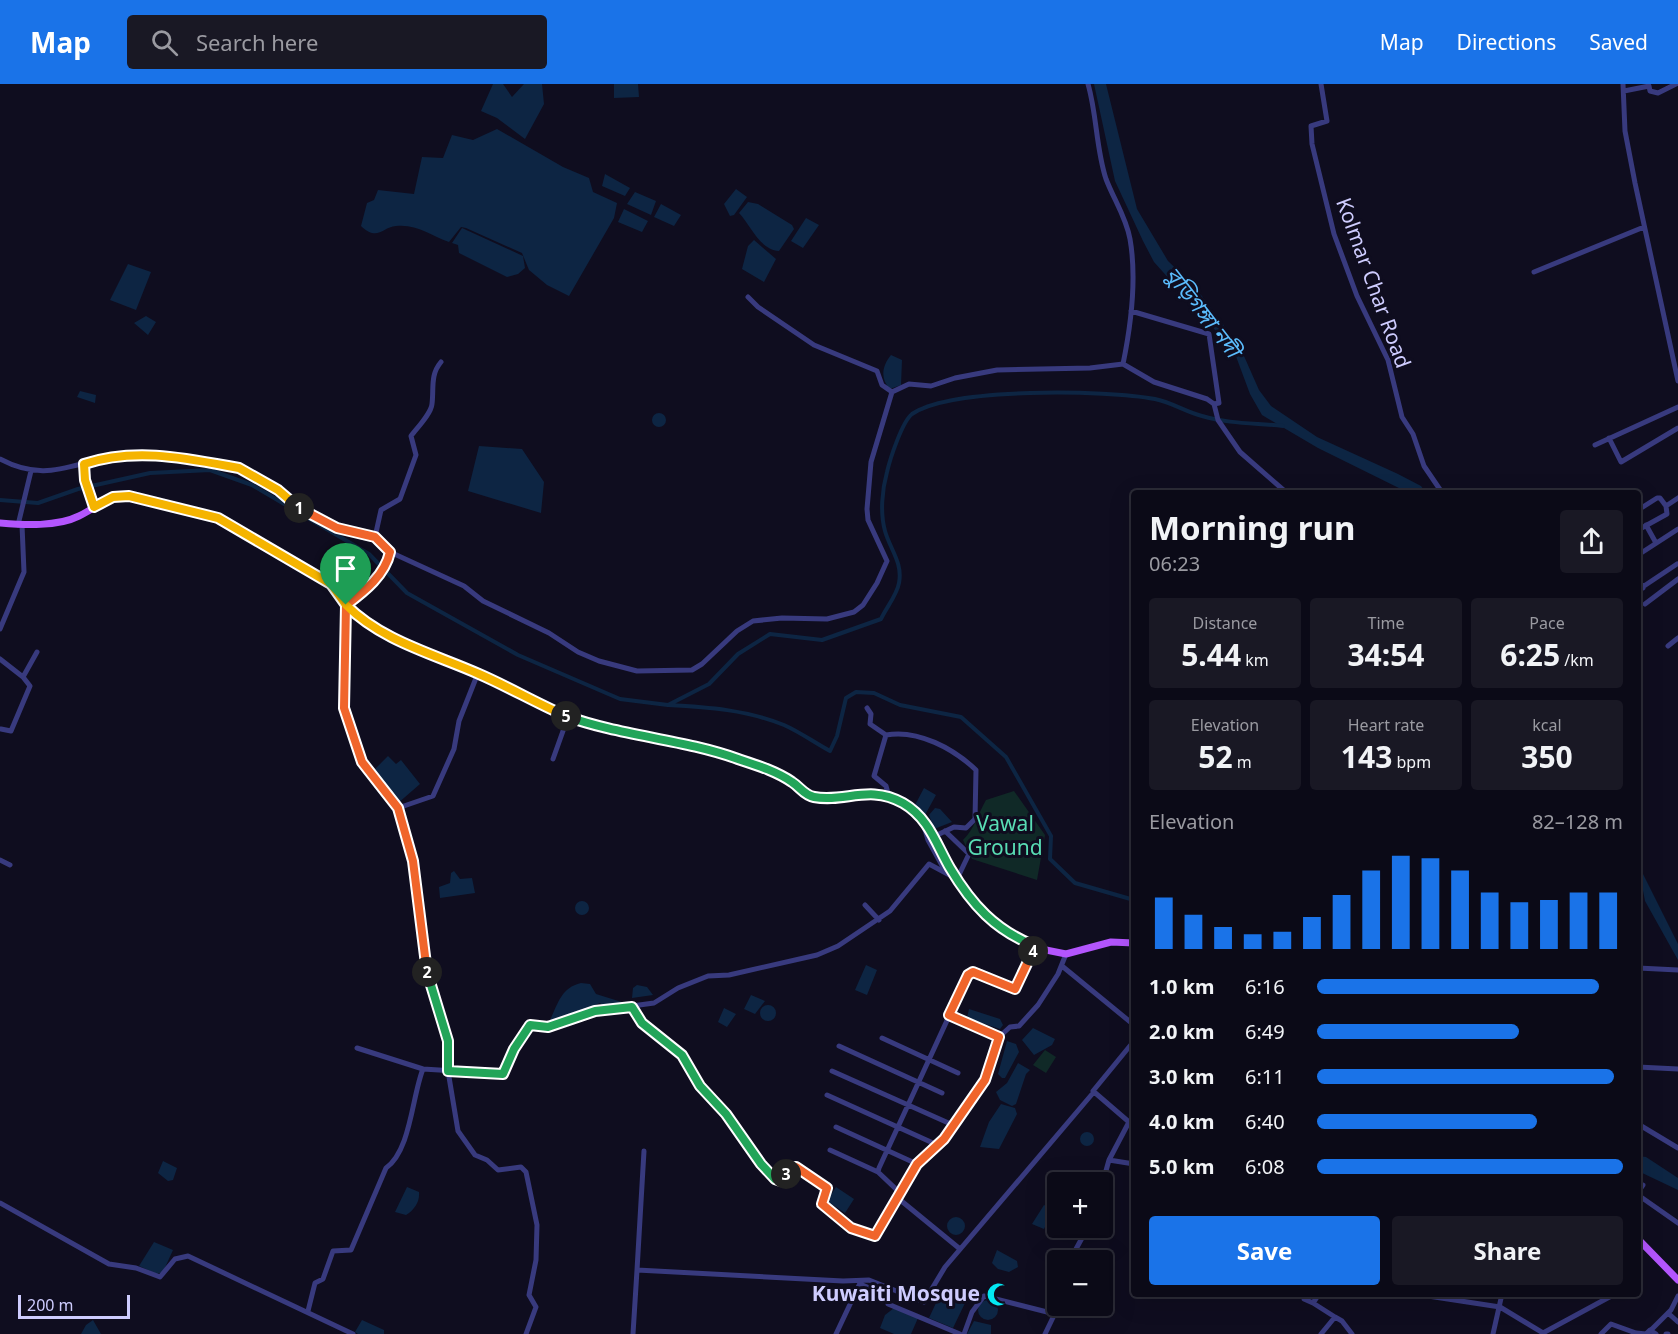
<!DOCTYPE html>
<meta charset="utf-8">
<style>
:root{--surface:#0b0a17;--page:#191824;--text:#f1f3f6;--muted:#9a9aa1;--line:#2b2b36;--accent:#1a73e8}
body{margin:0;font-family:"Noto Sans","Noto Sans Bengali",sans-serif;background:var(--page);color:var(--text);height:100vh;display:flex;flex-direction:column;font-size:22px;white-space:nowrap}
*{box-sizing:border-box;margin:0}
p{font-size:20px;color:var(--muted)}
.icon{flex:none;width:33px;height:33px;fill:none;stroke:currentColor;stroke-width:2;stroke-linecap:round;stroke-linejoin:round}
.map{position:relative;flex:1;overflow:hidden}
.sheet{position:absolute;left:1131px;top:406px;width:510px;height:807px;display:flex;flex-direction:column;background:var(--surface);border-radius:6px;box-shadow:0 6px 24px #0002,0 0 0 2px var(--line)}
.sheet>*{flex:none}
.buttons{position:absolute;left:1047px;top:1088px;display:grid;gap:12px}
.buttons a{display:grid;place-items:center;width:66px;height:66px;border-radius:6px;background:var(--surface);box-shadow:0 6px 24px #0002,0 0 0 2px var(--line);font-size:30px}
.scale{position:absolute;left:18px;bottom:15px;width:112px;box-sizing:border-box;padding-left:6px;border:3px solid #ceccfe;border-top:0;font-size:16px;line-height:21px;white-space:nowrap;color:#ceccfe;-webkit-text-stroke:4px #0f0d1f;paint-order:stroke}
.pin{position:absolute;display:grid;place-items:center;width:51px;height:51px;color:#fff;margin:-62px -26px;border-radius:50% 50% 50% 0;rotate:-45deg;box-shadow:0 0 6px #0007}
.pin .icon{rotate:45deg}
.km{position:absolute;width:30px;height:30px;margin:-15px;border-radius:50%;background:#222;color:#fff;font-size:16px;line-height:30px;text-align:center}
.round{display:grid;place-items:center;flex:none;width:63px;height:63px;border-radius:6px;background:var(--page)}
.head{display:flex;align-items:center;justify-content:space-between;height:102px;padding:0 18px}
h1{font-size:33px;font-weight:700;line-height:45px}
.figures{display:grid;grid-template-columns:repeat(3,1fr);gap:9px;height:102px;padding:6px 18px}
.figures div{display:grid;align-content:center;border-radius:6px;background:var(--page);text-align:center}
.figures b{font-size:30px;font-weight:700}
.figures small{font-size:16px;font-weight:400}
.figures p{font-size:16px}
.chart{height:168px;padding:12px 18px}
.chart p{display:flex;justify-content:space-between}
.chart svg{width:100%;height:108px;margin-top:6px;stroke:var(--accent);stroke-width:6}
.action{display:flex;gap:12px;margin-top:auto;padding:12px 18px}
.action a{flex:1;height:69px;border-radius:6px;background:var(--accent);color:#fff;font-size:24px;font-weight:700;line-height:69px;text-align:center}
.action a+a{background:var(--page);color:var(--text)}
ul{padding:0 18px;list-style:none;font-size:20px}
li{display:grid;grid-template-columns:96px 72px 1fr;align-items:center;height:45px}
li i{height:15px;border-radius:8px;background:var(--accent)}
header{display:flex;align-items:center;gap:36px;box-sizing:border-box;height:84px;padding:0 30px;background:var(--accent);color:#fff}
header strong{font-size:28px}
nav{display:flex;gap:33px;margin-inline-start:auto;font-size:21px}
.search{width:420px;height:54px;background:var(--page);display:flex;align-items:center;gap:15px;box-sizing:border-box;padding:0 21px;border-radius:6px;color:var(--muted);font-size:22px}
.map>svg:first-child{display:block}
.green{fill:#102927}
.water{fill:#0d2543}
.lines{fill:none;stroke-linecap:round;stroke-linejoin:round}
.canal{stroke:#0d2543;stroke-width:4}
.minor{stroke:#383a7e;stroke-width:5}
.major{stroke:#b355fd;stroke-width:7}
.split-1-casing{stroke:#fff;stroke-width:12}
.split-2-casing{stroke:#fff;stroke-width:12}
.split-3-casing{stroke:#fff;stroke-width:12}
.split-4-casing{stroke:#fff;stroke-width:12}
.split-5-casing{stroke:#fff;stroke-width:12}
.split-6-casing{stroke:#fff;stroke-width:12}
.split-1{stroke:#f5b400;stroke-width:8}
.split-2{stroke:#f0652b;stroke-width:8}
.split-3{stroke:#22a559;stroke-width:8}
.split-4{stroke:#f0652b;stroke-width:8}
.split-5{stroke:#22a559;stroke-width:8}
.split-6{stroke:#f5b400;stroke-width:8}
.labels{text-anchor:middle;stroke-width:6;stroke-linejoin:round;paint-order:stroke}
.street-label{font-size:21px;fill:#ceccfe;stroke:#0f0d1f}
.park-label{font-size:21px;fill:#59ddb4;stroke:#0f0d1f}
.poi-label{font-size:21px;font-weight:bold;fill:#ceccfe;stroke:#0f0d1f;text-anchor:end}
.water-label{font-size:22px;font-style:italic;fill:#5bbcfd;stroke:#0f0d1f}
</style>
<header>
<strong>Map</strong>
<div class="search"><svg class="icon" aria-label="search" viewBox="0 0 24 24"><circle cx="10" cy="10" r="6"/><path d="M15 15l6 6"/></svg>Search here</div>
<nav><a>Map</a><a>Directions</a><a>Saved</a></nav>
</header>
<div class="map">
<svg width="1678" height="1250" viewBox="0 0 1678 1250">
<rect width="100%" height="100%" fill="#0f0d1f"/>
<path class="green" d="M1014,707l31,44 -8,45 -65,-21 -9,-19c12,-12 15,-26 23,-40z
M1045,966l11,7 -10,16 -13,-8z"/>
<path class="water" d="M493,0h10l9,13 12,-13h18l2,20 -19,35 -28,-21 -16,-7z
M614,0h24l1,13 -25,1z
M1094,0h12l31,125 31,52 27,26 45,60 19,43 12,16 46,31 81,37 23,12 5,7h-17l-91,-45 -56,-33 -12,-21 -16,-43 -80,-89 -11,-21 -28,-60z
M497,45l66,38 26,11 4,14 24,11 -3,15 -45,78 -22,-11 -18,-15 -7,-17 -56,-25 -5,-1 -12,15c-20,-7 -31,-18 -53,-16 -14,1 -18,16 -35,0l6,-23 7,-3 4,-10 36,4 8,-37 21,1 9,-23 21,5z
M605,90l25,14 -5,8 -23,-10z
M736,105l11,8 -13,18 -4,1 -6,-12z
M635,108l21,9 -5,14 -24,-11z
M748,118l10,2 34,21 2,4 -15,22c-19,-1 -28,-25 -40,-38z
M661,120l20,11 -7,11 -20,-9z
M624,125l24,12 -6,11 -24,-10z
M806,134l13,7 -16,23 -12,-7z
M462,144l61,28 2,12 -7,6 -11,3 -48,-24 -1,-8 -6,-2z
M754,156l22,19 -12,23 -22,-13 6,-23z
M128,180l23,8 -15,38 -26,-10z
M146,232l10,6 -8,13 -14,-12z
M891,271l11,5 -1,25 -11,4c-10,-10 -8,-23 1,-34z
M80,307l16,4 -1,8 -18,-6z
M652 336a7 7 0 1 1 14 0a7 7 0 1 1-14 0Z
M479,362l43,3 22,33 -3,31 -73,-22z
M388,672l8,8 5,-4 19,24 -23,20 -24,-33z
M924,704l12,7 -11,20 -10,-10z
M935,724l5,1 12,13 -18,7 -5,-14z
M1638,780l40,80v16l-33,-59z
M454,787l6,8 12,-1 3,15 -35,5 -1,-11 11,-4 1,-10z
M575 824a7 7 0 1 1 14 0a7 7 0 1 1-14 0Z
M866,881l11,5 -10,25 -12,-5z
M581,899l9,1 6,10 32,10 -24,3 -4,-4 -7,3 -1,5c-13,1 -35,13 -43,11 9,-17 11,-34 32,-39z
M637,901l10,2 6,8 -21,3 1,-10z
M751,911l14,6 -10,13 -11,-5z
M760 929a8 8 0 1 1 16 0a8 8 0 1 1-16 0Z
M724,924l12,6 -9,13 -9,-5z
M969,925l31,10 3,6 -3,4 -33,-11z
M1033,944l22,11 -3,6 -18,10 -12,-15z
M1007,957l9,3 3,8 -14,26h-3l-4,-4z
M1018,979l12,7 -4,4 -10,30 -4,2 -12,-6 -4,-8 11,-9z
M1001,1020l14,4 2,6 -18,35 -19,-2 9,-25z
M1080 1055a7 7 0 1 1 14 0a7 7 0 1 1-14 0Z
M1638,1072l8,1 32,21v12l-40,-19z
M163,1077l14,7 -4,12 -5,1 -10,-8z
M407,1103l12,5c1,10 -5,18 -13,23l-11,-3z
M836,1103l18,12 -9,14 -18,-12z
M1044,1121l8,4v3l-8,17 -12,-5z
M947 1142a9 9 0 1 1 18 0a9 9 0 1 1-18 0Z
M154,1158l19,8 -10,22 -6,2 -18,-8z
M997,1166l20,11 1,6 -9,5 -11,-3 -6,-6z
M942,1206l24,11 -13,27 -24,-10z
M978 1226a10 10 0 1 1 20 0a10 10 0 1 1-20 0Z
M894,1224l24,10 -7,16h-17l-14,-6 5,-13z
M93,1236l8,14h-20l5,-9z
M362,1236l22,10v4h-26l-3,-2z
M974,1237l17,4v9h-24z"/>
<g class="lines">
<path class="canal" d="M0,416l38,3 40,-14 72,-16 60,-3 42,15 117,69 38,39 111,62 102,44 48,6 41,-21 29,-30 32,-20 52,6 59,-21c5,-11 16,-24 18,-36 4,-20 -9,-34 -14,-52 -5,-18 -3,-41 2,-59 3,-13 15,-50 25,-58 39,-27 195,-24 243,-15 16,3 31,13 47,17 27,8 54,7 81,10
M668,621c40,2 79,5 116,20 16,7 31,18 46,26l7,-15 9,-38 10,-6 18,1 26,12 61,12 45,40 45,79 -1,23 25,24 59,17"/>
<path class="minor" d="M1088,0c9,31 8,65 18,95 8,21 20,38 24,60 7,40 1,86 -7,125l31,18 53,17 7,5 4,16 22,32 48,42
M1321,0l6,37 -16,5 1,18 22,90 23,62 31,64 14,57 11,17 11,32 19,28
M1623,0l2,47 10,52 43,198
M1624,7l25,-5 1,5 8,2 18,-9
M1534,188l110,-45
M748,213l10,10 56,38 63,26 5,14 10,7
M1131,227l78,23 10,69 -5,1
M1609,354l12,24 57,-34
M1595,361l83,-38
M0,375c50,27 77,-1 128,-4 49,-4 108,6 149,34 6,5 10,12 17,16 10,6 21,12 32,17 25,14 44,9 64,30
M84,380l1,16 9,27
M1638,426l19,-12h3l6,8 12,-8
M18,441l13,-54
M1646,441l10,18
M1638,446l29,-16 -1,-8
M375,453l6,-27 19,-11 16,-44 -5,-19c6,-8 20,-22 21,-32 2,-16 -2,-29 9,-42
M1638,471l40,-26
M1638,494l5,10
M1638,506l39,-26
M1645,520l33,-25
M0,545l24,-57 -2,-47
M1668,562l10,-8
M0,575l23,18 14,-25
M867,624l4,6 -1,10 16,11
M1,645l10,2 19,-45 -7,-9
M553,675l15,-42
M889,713l-3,-11 -12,-10 12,-41c32,-6 68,14 90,35l-1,49 -9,9 -12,-1 -19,9
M398,724l35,-12 21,-47 5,-28 19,-48
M923,739l5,17 16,29
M0,776l10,5
M865,821l14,15
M1062,882l72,59
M1638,884l40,2
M632,923l10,16 40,32 18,31 26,28 35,50 14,15 6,2 11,-14h4l31,20 -5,17 29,24 24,8 42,-72 27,-25 41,-59 14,-43 11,-10 9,-1 19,-21 20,-31 8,-20
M949,931l50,22
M882,954l76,35
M839,962l103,47
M357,964l66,21 80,5 11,-25 19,-26 15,4 47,-16 59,-8 24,-15 30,-12 21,-1 88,-20 21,-9 52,-35 39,-47 28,15 12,-25 -24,-23
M1638,983l40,2
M832,987l121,54
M827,1011l106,48
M1129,1038l-36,-31 41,-50
M1638,1040l40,24
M836,1043l81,37
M830,1066l48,22
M1109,1076l25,4
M1638,1099l5,2 -5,7
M1102,1101l7,-25 20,-38 5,-3
M1638,1111l40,28
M0,1119l109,61 27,4 24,9 15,-18 13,-3 165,78
M960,1165l-61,-50 -2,-9 -19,-18 1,-4 89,-193 5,-3 42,17 20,-43
M1070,1176l18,-33
M637,1186l7,-119
M860,1200l28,12v8l72,30
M1304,1210v5l9,4
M1319,1210l-6,9 22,14 -14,17
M1415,1210l85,13 43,26 72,-39
M308,1227l7,-28 8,-4 10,-28 18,-1 35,-82c25,-18 26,-72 37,-99
M1668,1229l10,9
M1335,1233l7,4 10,13
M1649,1248l22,-22 7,-14
M526,1250l10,-27 -7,-12 7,-35 1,-35 -11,-53 -5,-5 -23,3 -11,-10 -12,-5 -17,-24 -10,-60v-30l-21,-70 -14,-110 -15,-53 -37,-46 -14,-40 -3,-14 2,-103c19,-14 39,-30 44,-53l74,34 19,15 66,32 29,19 21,9 38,10 55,-1 10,-6 35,-33 16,-10 29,-3 45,1 27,-7 9,-7 14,-22 10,-22 -19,-41 -1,-11 4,-47 21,-70 17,-8 22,2 24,-8 42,-8 93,-2 33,-4
M633,1250l4,-64 206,11 26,-1 55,22 21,-35 148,-174
M836,1250l25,-53
M964,1250l8,-22 12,-16 71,18
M1045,1250l14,-29
M1493,1250l9,-40
M1601,1250l10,-10 25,9 10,1 4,-4 6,4
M1666,1250h2"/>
<path class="major" d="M0,439c24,2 57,4 79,-7 15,-7 26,-18 43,-20l95,22 81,45 33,21 30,36 29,17 88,36 90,44 167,41 45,17 35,22 57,-3 13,1 16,7 12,7 22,27 22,43 30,39 13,11 16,9 25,11 25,5 45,-12 23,1
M1638,1155l40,41"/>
</g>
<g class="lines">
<defs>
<path id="split-1" d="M299,424l-21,-18 -39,-22 -11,-2c-48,-9 -96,-18 -144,-2l1,16 9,27 19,-10 16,-1 89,22 113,66 15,21"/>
<path id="split-2" d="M299,424l38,20 38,9 15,15c-5,23 -25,39 -44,53l-2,103 18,54 36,46 15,53 14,111"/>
<path id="split-3" d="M427,888l21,69v30l55,3 11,-25 16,-24 18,2 47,-16 37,-4 10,16 40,32 18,31 26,28 35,50 14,15 6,2 5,-7"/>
<path id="split-4" d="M786,1090l6,-7h4l31,21 -5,16 29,24 24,8 42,-72 27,-25 41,-59 14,-43 -50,-22 19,-40 5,-3 42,17 18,-38"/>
<path id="split-5" d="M566,632c55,20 116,23 172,43 18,6 38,12 54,23 8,5 12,13 22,15 31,6 55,-13 89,6 26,15 33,41 47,65 22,37 45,62 85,78l-2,5"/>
<path id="split-6" d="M346,521c36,36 88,49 133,69 30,13 57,29 87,42"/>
</defs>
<use href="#split-1" class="split-1-casing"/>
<use href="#split-2" class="split-2-casing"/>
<use href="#split-3" class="split-3-casing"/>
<use href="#split-4" class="split-4-casing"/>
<use href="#split-5" class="split-5-casing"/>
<use href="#split-6" class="split-6-casing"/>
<use href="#split-1" class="split-1"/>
<use href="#split-2" class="split-2"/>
<use href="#split-3" class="split-3"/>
<use href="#split-4" class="split-4"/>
<use href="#split-5" class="split-5"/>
<use href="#split-6" class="split-6"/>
</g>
<defs>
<symbol id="mosque-bare" viewBox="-9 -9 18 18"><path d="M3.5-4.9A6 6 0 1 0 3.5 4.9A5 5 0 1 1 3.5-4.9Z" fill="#03e9f3" stroke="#0f0d1f" stroke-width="2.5" paint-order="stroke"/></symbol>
</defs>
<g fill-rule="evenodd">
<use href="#mosque-bare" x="982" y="1194" width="33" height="33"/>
</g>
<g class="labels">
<g class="street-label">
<text transform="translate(1373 199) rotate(70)" y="7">Kolmar Char Road</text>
</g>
<g class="park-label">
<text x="1005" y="747">Vawal<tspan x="1005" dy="24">Ground</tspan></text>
</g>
<g class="poi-label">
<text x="980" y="1217">Kuwaiti Mosque</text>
</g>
<g class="water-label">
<text transform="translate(1203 228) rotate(52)" y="8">বুড়িগঙ্গা নদী</text>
</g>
</g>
</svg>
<div class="buttons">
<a>+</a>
<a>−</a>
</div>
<div class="scale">200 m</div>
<div class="pin" style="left:346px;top:521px;background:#1e9e55"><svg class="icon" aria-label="arrive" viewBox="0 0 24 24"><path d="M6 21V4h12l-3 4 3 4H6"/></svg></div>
<b class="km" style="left:299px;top:424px">1</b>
<b class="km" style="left:427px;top:888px">2</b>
<b class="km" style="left:786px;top:1090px">3</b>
<b class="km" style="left:1033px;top:867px">4</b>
<b class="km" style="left:566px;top:632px">5</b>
<section class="sheet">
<div class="head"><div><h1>Morning run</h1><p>06:23</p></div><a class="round"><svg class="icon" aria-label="share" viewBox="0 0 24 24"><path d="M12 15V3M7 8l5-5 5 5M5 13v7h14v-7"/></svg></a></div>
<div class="figures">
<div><p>Distance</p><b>5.44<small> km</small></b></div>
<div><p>Time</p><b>34:54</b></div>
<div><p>Pace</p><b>6:25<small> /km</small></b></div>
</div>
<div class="figures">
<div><p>Elevation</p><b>52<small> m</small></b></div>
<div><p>Heart rate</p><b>143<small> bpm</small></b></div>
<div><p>kcal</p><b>350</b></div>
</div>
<div class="chart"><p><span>Elevation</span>82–128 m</p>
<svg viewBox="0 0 160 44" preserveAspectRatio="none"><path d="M5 44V23M15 44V30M25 44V35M35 44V38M45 44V37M55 44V31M65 44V22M75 44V12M85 44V6M95 44V7M105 44V12M115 44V21M125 44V25M135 44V24M145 44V21M155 44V21"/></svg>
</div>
<ul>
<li><b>1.0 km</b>6:16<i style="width:92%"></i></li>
<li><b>2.0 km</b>6:49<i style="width:66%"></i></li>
<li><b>3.0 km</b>6:11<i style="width:97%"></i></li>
<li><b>4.0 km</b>6:40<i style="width:72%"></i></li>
<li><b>5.0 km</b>6:08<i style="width:100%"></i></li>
</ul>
<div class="action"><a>Save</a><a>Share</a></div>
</section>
</div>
